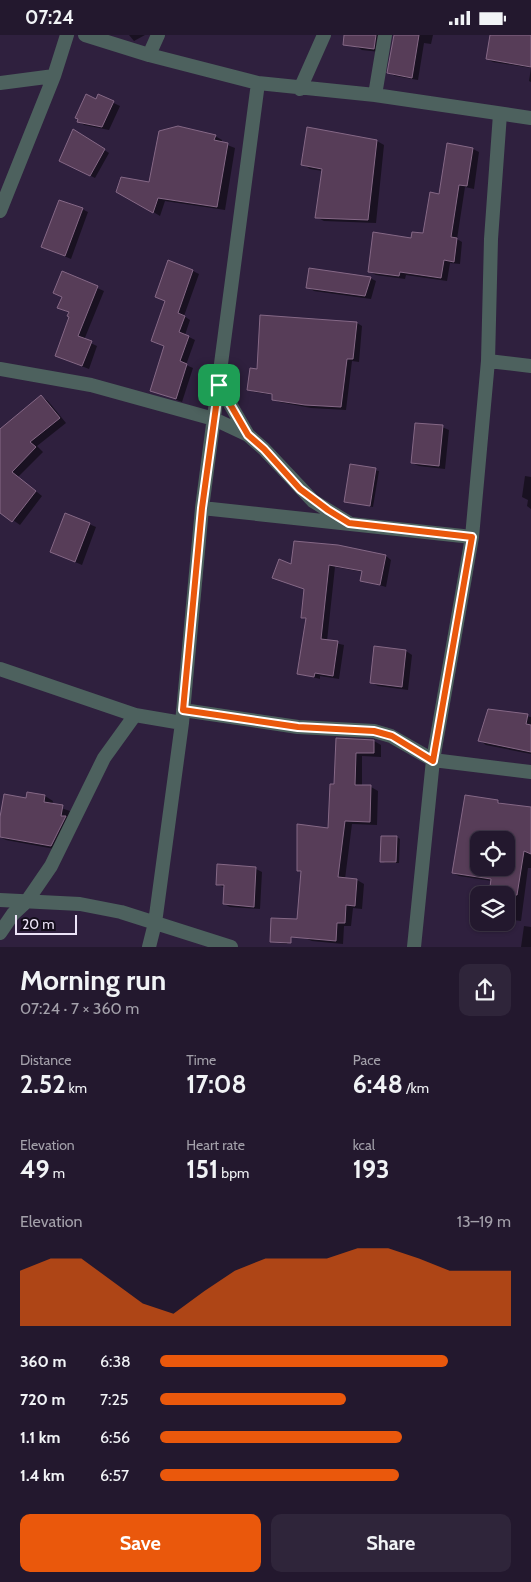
<!DOCTYPE html>
<meta charset="utf-8">
<style>
:root{--surface:#23182e;--page:#2f253a;--text:#f1f3f6;--muted:#a3a0aa;--line:#40374a;--accent:#ea580c}
body{margin:0;font-family:Cabin,sans-serif;background:var(--page);color:var(--text);height:100vh;display:flex;flex-direction:column;font-size:19px;white-space:nowrap}
*{box-sizing:border-box;margin:0}
p{font-size:16px;color:var(--muted)}
.icon{flex:none;width:28px;height:28px;fill:none;stroke:currentColor;stroke-width:2;stroke-linecap:round;stroke-linejoin:round}
.map{position:relative;height:912px;overflow:hidden}
.details{display:flex;flex-direction:column;background:var(--surface);flex:1}
.details>*{flex:none}
.buttons{position:absolute;left:470px;top:796px;display:grid;gap:10px}
.buttons a{display:grid;place-items:center;width:45px;height:45px;border-radius:10px;background:var(--surface);box-shadow:0 1px 4px #0004,0 0 0 1px var(--line);font-size:25px}
.scale{position:absolute;left:15px;bottom:12px;width:62px;box-sizing:border-box;padding-left:5px;border:2px solid #ece3f7;border-top:0;font-size:14px;line-height:18px;white-space:nowrap;color:#ece3f7;-webkit-text-stroke:4px #140e1b;paint-order:stroke}
.pin{position:absolute;display:grid;place-items:center;width:42px;height:42px;color:#fff;margin:-21px;border-radius:10px;box-shadow:0 2px 8px #0006}
.round{display:grid;place-items:center;flex:none;width:52px;height:52px;border-radius:10px;background:var(--page)}
.overview{display:flex;align-items:center;justify-content:space-between;height:85px;padding:0 20px}
h1{font-size:28px;font-weight:700;line-height:38px}
.stats{display:grid;grid-template-columns:repeat(3,1fr);gap:8px;height:85px;padding:5px 20px}
.stats div{display:grid;align-content:center}
.stats b{font-size:25px;font-weight:700}
.stats small{font-size:14px;font-weight:400}
.stats p{font-size:14px}
.chart{height:140px;padding:10px 20px}
.chart p{display:flex;justify-content:space-between}
.chart svg{width:100%;height:90px;margin-top:5px;fill:var(--accent);opacity:.7}
.action{display:flex;gap:10px;margin-top:auto;padding:10px 20px}
.action a{flex:1;height:58px;border-radius:10px;background:var(--accent);color:#fff;font-size:20px;font-weight:700;line-height:58px;text-align:center}
.action a+a{background:var(--page);color:var(--text)}
ul{padding:0 20px;list-style:none;font-size:16px}
li{display:grid;grid-template-columns:80px 60px 1fr;align-items:center;height:38px}
li i{height:12px;border-radius:6px;background:var(--accent)}
.status{display:flex;justify-content:space-between;align-items:center;height:35px;padding:0 25px;background:var(--surface);direction:ltr}
.status svg{height:14px;fill:currentColor}
.map>svg:first-child{display:block}
.shadow{fill:#0007;fill-rule:evenodd}
.building{fill:#573d58;stroke:#856886;fill-rule:evenodd}
.lines{fill:none;stroke-linecap:round;stroke-linejoin:round}
.minor{stroke:#4d615e;stroke-width:14}
.route-casing{stroke:#fff;stroke-width:10}
.route{stroke:#ea580c;stroke-width:6}
</style>
<div class="status"><b>07:24</b><svg viewBox="0 0 49 12"><path d="M0 12V9h3v3zM5 12V6h3v6zM10 12V3h3v9zM15 12V0h3v12zM26 1h20v11H26zM47 4h2v5h-2z"/></svg></div>
<div class="map">
<svg width="531" height="912" viewBox="0 0 531 912">
<rect width="100%" height="100%" fill="#2f203e"/>
<path class="shadow" d="M129,0h16l-11,6z
M344,0h40l-4,17 -18,-2 -19,-11z
M394,0h39l-2,9 -7,-1 -6,37 -23,-4 -6,-3z
M491,0h40v47l-2,-1 2,-13 -38,-6 -6,-3z
M99,61l21,10 -11,24 -25,-5 -6,-4z
M79,98l30,20 -14,25 -30,-15z
M215,101l7,4v3l13,5 -10,62 -60,-9 -5,15 -42,-25 32,-7z
M377,106l7,4 -8,78 -52,-2 -8,-4 7,-46 -13,-2 -8,-5z
M473,114l6,3 -5,37 -9,-2 -8,52 5,3 -2,22 -10,-1 -3,18 -41,-6 -1,4 -29,-4 -6,-3 42,-33 13,-4 15,-40z
M82,174l6,3 -17,47 -28,-12z
M193,236l6,3 -15,42 6,4 -5,15 10,5 -9,25 7,3 -11,34 -30,-12 13,-43 -13,-6z
M63,238l41,18 -20,49 13,6 -8,23 -26,-10 8,-42 -1,-4 -11,-6 4,-10z
M370,243l6,3 -5,18 -57,-8 -6,-4z
M357,288l5,3 -3,36 -7,-1 -6,49 -35,-2 -32,-6 -6,-3v-4l-19,-3 -6,-3 10,-19z
M41,361l7,5 18,22 -29,23 6,6 -25,25 24,19 -22,29 -20,-14v-79z
M442,392l7,3 -4,39 -26,-3 -7,-3z
M351,431l28,5 -6,36 -28,-6z
M525,441l6,1v32l-4,-3 1,-6 -6,-3z
M89,489l7,3 -14,38 -30,-13z
M386,521l5,4 -5,27 -24,-7 1,-8 -28,-5 -8,74 17,4 -5,34 -19,-3v3l-22,-6 9,-53 -5,-3 3,-28 -31,-12 18,-11z
M406,616l6,4 -4,35 -30,-4 -6,-3z
M489,675l42,7v37l-45,-9 -7,-5z
M337,704l37,2 7,4v12l-19,-1v30l9,1 7,4 -1,34 -25,-1 -7,55 12,1 7,4 -2,25 -9,-1 -2,18h-7l-1,18 -31,-3 -7,-3 -3,-65 -4,-3 32,-41 5,-44z
M45,761l8,5 -1,4 18,6 -10,39 -54,-10 -6,-3v-13l27,-24z
M498,766l5,4 28,4v59h-3l-7,53 -15,-2v-24h-16l2,-14 -33,-5 -6,-3zM479,805h27v27h-27z
M397,802l3,2 -1,24h-14l-3,-2z
M256,834l6,3 -2,37 -30,-2 -6,-3 1,-16 -8,-4z
M296,887l-9,22 -16,-2z
M524,891l7,1v20h-10z"/>
<path class="building" d="M344,0h32l-2,14 -31,-4z
M394,0h25l-7,43 -25,-5z
M490,0h41v32l-45,-8z
M86,59l10,5 2,-5 16,7 -12,26 -25,-5 1,-3 -3,-1z
M178,91l38,9 -2,5 14,3 -11,64 -59,-9 -5,15 -37,-21 5,-15 28,5 10,-51z
M307,92l70,13 -9,80 -53,-2 7,-49 -21,-4z
M73,94l32,20 -15,27 -31,-15z
M447,108l26,5 -6,38 -8,-1 -8,52 6,1 -3,24 -10,-2 -3,18 -41,-6 -1,4 -31,-4 5,-40 38,6 1,-6 11,1 7,-41 9,2z
M59,165l24,8 -18,48 -24,-9z
M168,225l25,10 -15,43 7,3 -6,16 10,4 -9,25 7,3 -11,35 -26,-8 14,-45 -13,-5 14,-40 -10,-4z
M309,233l62,9 -6,19 -59,-8z
M62,236l36,15 -20,50 14,5 -10,25 -27,-10 14,-39 -2,-1 2,-4 -12,-4 5,-11 -9,-4z
M260,280l97,7 -4,37h-6l-6,48 -36,-2 -33,-5v-6l-25,-4 3,-22 7,1z
M41,360l19,23 -30,24 6,5 -24,25 24,19 -24,31 -12,-9v-84z
M415,388l28,2 -4,41 -28,-3z
M350,429l26,4 -6,38 -26,-4z
M65,478l25,10 -15,39 -25,-10z
M294,506l44,4 48,10 -6,30 -20,-4 2,-10 -33,-6 -8,74 17,2 -5,35 -18,-3 -1,4 -17,-3 9,-56h-5l3,-29 -32,-11 7,-19 12,5z
M374,611l32,4 -4,37 -32,-4z
M488,674l40,5 -2,10 5,1v27l-53,-11z
M336,703l38,2v13h-18l-1,32h16l-1,37 -25,-1 -7,56 19,2 -2,27 -9,-1 -1,18h-8l-1,18 -45,-4v6l-21,-1 1,-24 26,1 4,-48h-4v-47l31,4 2,-44h4z
M27,757l18,3 -1,7 19,3 -2,11h5l-15,30 -51,-9v-20l4,-23 22,4z
M465,760l33,5v3l33,4v47l-7,-3 -7,44h-28l2,-16 -39,-6zM479,805h27v27h-27z
M381,801h16l-1,26h-16z
M217,829l39,3 -2,40 -31,-3 1,-19h-8z"/>
<g class="lines">
<path class="minor" d="M85,0l64,20 109,28 117,12 156,23
M149,20l9,-20
M0,48l54,-7
M300,54l24,-54
M375,60l10,-60
M0,176l54,-135 13,-41
M488,326l43,5
M0,334l91,16 123,34 34,16 16,14 49,52 36,22
M219,350l29,50
M202,473l270,29
M0,634l135,46 47,8
M183,675l115,17 76,4 17,5 42,24 98,12
M0,865l80,4 41,8 110,35
M0,898l13,-19 14,-13 24,-35 53,-108 31,-43
M149,912l6,-24 27,-200 20,-215 56,-425
M414,912l19,-187 39,-223 16,-176 3,-122 9,-125"/>
</g>
<g class="lines">
<defs>
<path id="route" d="M219,350l29,50 16,14 36,40 28,21 21,13 123,14 -39,224 -41,-25 -18,-5 -76,-4 -115,-17 19,-202z"/>
</defs>
<use href="#route" class="route-casing"/>
<use href="#route" class="route"/>
</g>
</svg>
<div class="buttons">
<a><svg class="icon" aria-label="locate" viewBox="0 0 24 24"><circle cx="12" cy="12" r="6"/><path d="M12 2v4M12 18v4M2 12h4M18 12h4"/></svg></a>
<a><svg class="icon" aria-label="layers" viewBox="0 0 24 24"><path d="M12 4l9 5-9 5-9-5zM3 14l9 5 9-5"/></svg></a>
</div>
<div class="scale">20 m</div>
<div class="pin" style="left:219px;top:350px;background:#1e9e55"><svg class="icon" aria-label="arrive" viewBox="0 0 24 24"><path d="M6 21V4h12l-3 4 3 4H6"/></svg></div>
</div>
<section class="details">
<div class="overview"><div><h1>Morning run</h1><p>07:24 · 7 × 360 m</p></div><a class="round"><svg class="icon" aria-label="share" viewBox="0 0 24 24"><path d="M12 15V3M7 8l5-5 5 5M5 13v7h14v-7"/></svg></a></div>
<div class="stats">
<div><p>Distance</p><b>2.52<small> km</small></b></div>
<div><p>Time</p><b>17:08</b></div>
<div><p>Pace</p><b>6:48<small> /km</small></b></div>
</div>
<div class="stats">
<div><p>Elevation</p><b>49<small> m</small></b></div>
<div><p>Heart rate</p><b>151<small> bpm</small></b></div>
<div><p>kcal</p><b>193</b></div>
</div>
<div class="chart"><p><span>Elevation</span>13–19 m</p>
<svg viewBox="0 0 160 44" preserveAspectRatio="none"><path d="M0 44V17L10 11L20 11L30 22L40 33L50 38L60 27L70 17L80 11L90 11L100 11L110 6L120 6L130 11L140 17L150 17L160 17V44z"/></svg>
</div>
<ul>
<li><b>360 m</b>6:38<i style="width:82%"></i></li>
<li><b>720 m</b>7:25<i style="width:53%"></i></li>
<li><b>1.1 km</b>6:56<i style="width:69%"></i></li>
<li><b>1.4 km</b>6:57<i style="width:68%"></i></li>
</ul>
<div class="action"><a>Save</a><a>Share</a></div>
</section>
